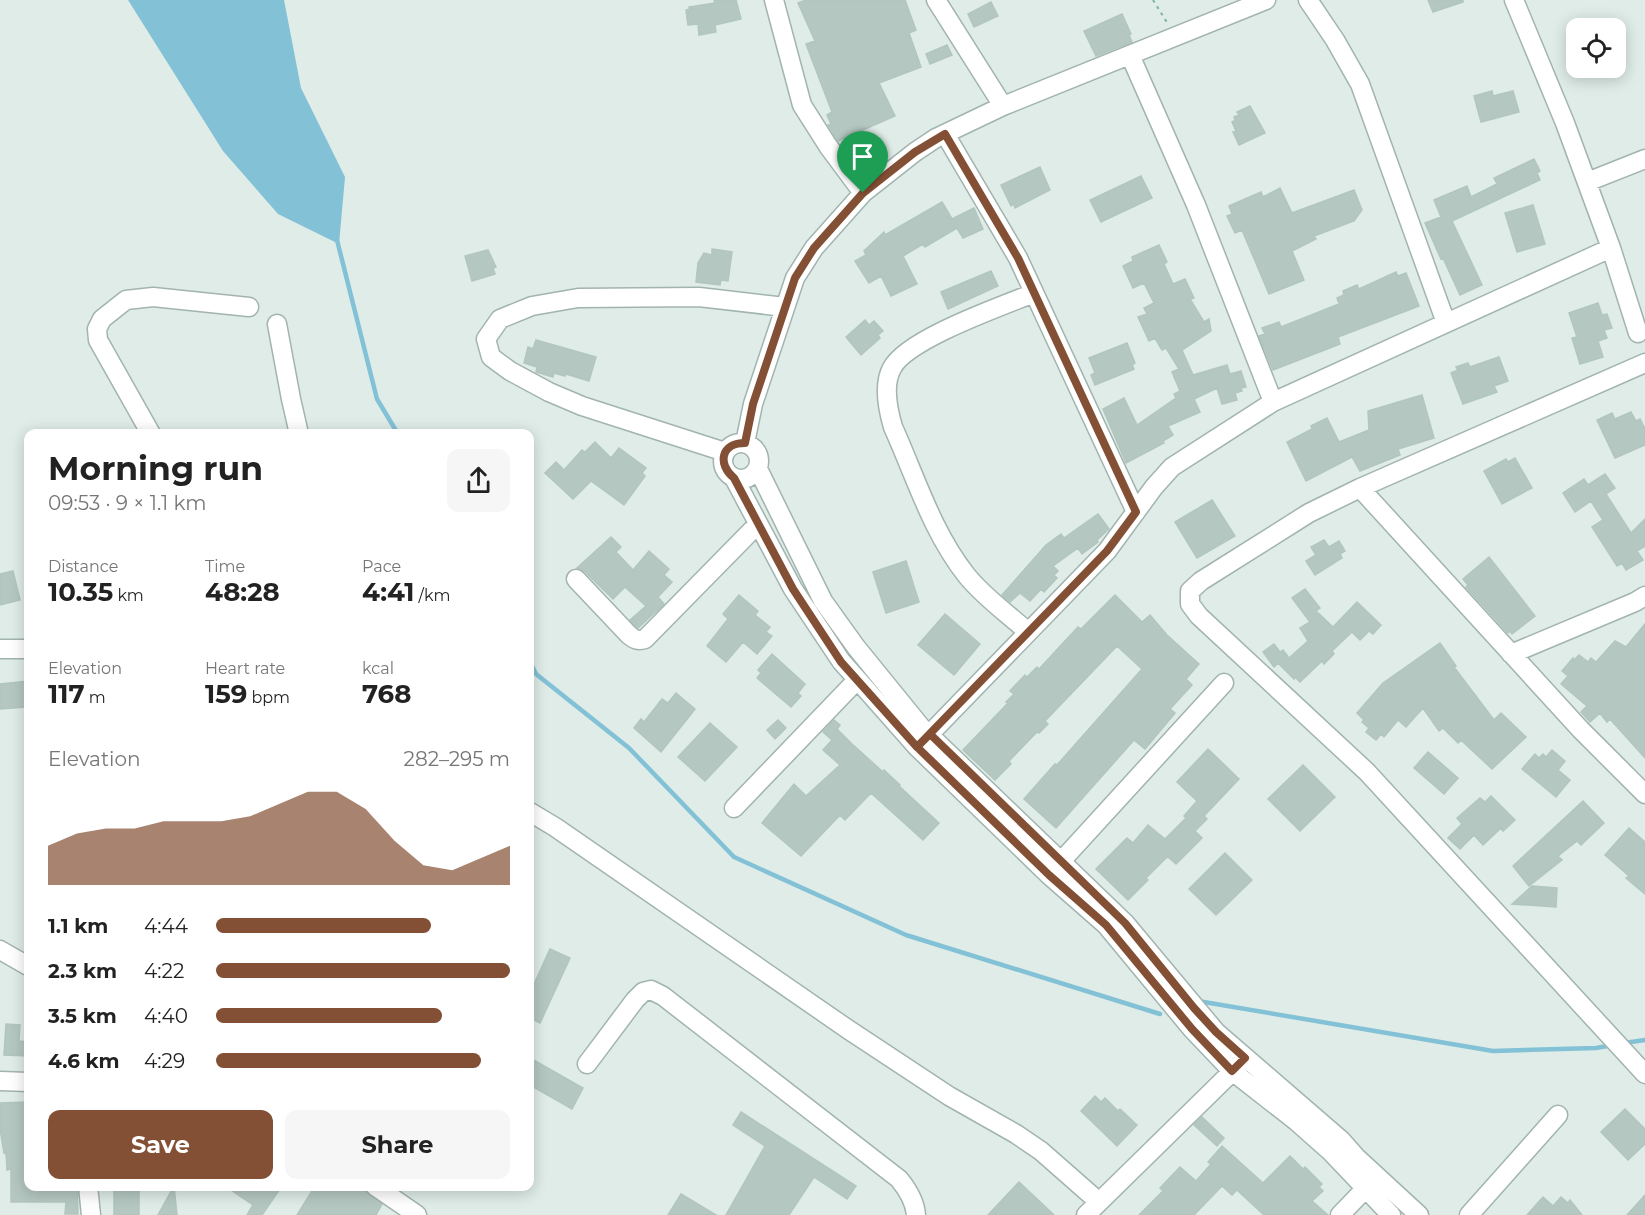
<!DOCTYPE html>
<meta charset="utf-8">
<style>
:root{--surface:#fff;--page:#f6f6f6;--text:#222;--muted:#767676;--accent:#845035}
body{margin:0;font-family:Montserrat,sans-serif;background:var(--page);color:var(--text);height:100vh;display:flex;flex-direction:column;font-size:22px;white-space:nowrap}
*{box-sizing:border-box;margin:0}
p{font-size:20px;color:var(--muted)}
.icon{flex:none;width:33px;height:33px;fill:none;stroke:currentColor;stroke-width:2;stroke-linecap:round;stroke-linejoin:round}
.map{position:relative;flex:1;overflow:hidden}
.panel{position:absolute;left:24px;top:429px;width:510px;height:762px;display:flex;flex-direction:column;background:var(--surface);border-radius:12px;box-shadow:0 3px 15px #0003}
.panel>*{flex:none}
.controls{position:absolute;left:1566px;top:18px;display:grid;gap:12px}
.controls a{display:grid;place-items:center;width:60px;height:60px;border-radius:12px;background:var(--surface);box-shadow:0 3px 15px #0003;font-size:30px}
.pin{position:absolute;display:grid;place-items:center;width:51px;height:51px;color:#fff;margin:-62px -26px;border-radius:50% 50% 50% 0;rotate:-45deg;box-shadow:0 0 6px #0007}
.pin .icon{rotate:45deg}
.round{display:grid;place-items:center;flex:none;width:63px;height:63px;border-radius:12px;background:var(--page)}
.summary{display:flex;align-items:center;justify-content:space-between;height:102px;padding:0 24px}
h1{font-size:33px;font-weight:700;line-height:45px}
.figures{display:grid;grid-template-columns:repeat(3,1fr);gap:9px;height:102px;padding:6px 24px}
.figures div{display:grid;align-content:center}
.figures b{font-size:26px;font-weight:700}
.figures small{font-size:16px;font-weight:400}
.figures p{font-size:16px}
.chart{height:168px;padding:12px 24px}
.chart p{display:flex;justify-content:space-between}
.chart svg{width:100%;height:108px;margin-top:6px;fill:var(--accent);opacity:.7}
.primary-button{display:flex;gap:12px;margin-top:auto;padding:12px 24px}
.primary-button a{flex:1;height:69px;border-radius:12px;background:var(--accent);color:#fff;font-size:24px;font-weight:700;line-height:69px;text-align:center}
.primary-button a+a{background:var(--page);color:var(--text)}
ul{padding:0 24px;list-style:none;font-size:20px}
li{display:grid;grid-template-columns:96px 72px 1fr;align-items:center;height:45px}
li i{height:15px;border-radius:8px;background:var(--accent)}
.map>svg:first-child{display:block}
.water{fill:#83c1d6}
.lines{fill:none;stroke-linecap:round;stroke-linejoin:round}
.stream{stroke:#83c1d6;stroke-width:4.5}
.building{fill:#b5c7c1;stroke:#b1c6bf;stroke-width:1.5}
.minor-casing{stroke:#a2b4af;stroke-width:21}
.path{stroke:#7db2a6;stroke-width:2;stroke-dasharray:3 4.5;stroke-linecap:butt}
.minor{stroke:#fff;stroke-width:18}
.route-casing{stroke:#fff;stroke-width:12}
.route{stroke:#845035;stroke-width:8}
</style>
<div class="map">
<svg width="1645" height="1215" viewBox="0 0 1645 1215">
<rect width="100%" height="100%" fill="#dfece7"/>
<path class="water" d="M128,0h156l17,88 44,89 -6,67 -61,-30 -55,-63z"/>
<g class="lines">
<path class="stream" d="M337,240l40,159 21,35
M530,662l6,12 93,74 105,109 172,78 254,79
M1198,1001l295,50 103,-3 17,-3
M1624,1043l21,-3"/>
</g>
<path class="building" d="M714,0h22l5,19 -26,6 1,7 -17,3 -1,-11 -10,1 -2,-15 4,-1 -1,-2 26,-4z
M806,0h99l11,30 -7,3 12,34 -42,16 16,33 -57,25 -10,-16 3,-1 -4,-9 5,-3 -26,-68 9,-3 -17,-38z
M1428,0h35v2l-30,10z
M991,2l7,14 -24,11 -6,-13z
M1122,14l9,20 -2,1 3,7 -36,14 -12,-25z
M947,45l5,10 -22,9 -4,-10z
M1492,91l1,5 20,-5 6,21 -38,10 -7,-26z
M1250,106l15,27 -26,12 -6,-13 3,-1 -4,-9 3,-2 -1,-3 5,-2 -2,-3z
M1534,159l6,12 -3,2 3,7 -88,41 30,64 -22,10 -17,-37 -2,1 -16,-36 16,-6 -7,-17 33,-14 4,11 26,-13 -3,-6z
M1040,167l10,23 -35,18 -1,-4 -3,2 -10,-21z
M1141,176l11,22 -51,24 -11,-22z
M1280,188l12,25 62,-23 8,20 -8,11 -40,15 2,3 -24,12 12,29 -35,14 -27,-64 -7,3 -8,-17 5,-2 -3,-8 32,-14 2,5z
M942,202l10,17 22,-11 9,21 -20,9 -6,-10 -32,19 -2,-3 -20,12 14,28 -26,12 -10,-20 -12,7 -14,-22 11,-6 -2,-4 20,-19 1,3z
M1533,205l12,39 -28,8 -12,-39z
M1159,245l8,17 -3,2 9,20 12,-5 9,19 -4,1 14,23 5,-3 2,12 -29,19 11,25 34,-10 3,9 11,-3 5,16 -5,1 1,3 -7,2 2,7 -15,4 -5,-16 -23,11 6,13 -32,14 5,9 -10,6 1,2 -38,20 -23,-54 21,-11 13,27 39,-27 -2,-4 6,-3 -8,-19 7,-3 -13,-21 -4,2 -7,-12 -6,3 -11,-24 9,-3 -3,-6 10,-5 -10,-20 -11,5 -10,-22 10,-5 -1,-4z
M712,249l20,3 -4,29 -7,-1 -1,5 -24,-3 2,-19 6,-10 8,2z
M488,250l8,17 -3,1 2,6 -23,7 -7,-25z
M991,271l7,15 -50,23 -7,-17z
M1396,272l2,4 8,-3 13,33 -81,31 2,7 -67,26 -14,-34 6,-2 -3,-6 17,-6 2,5 58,-23 -2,-6 7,-3 -1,-4 14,-6 2,4z
M1598,303l4,12 5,-1 5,14 -8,2 3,8 -9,3 5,16 -23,7 -8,-26 5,-1 -8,-24z
M865,320l4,5 5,-4 9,10 -5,4 2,3 -19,17 -15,-18z
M536,340l60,17 -7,24 -23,-7 -1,2 -11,-3 -1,4 -17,-5 1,-5 -13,-4 4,-16 5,2z
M1127,343l8,20 -3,2 2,4 -39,16 -4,-10 4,-2 -6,-15z
M1499,357l9,24 -14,5 3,6 -34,12 -12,-31 7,-3 -2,-3 12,-4 2,4z
M1422,395l12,43 -36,11 2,6 -40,16 -8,-14 -46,24 -19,-39 25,-13 -1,-3 16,-8 12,24 30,-12 -1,-19z
M1631,412l5,9 4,-2 5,10v16l-30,13 -18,-38 15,-7 3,6z
M595,442l16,16 8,-10 27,20 -4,5 3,3 -21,29 -33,-24 -18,18 -28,-26 11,-11 8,8 18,-20 3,2z
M1515,458l17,30 -30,16 -18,-33 22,-12 2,3z
M1605,474l10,14 -9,6 25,39 14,-14v27l-8,5 6,9 -17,10 -4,-7 -5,3 -25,-39 11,-7 -12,-19 -16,11 -12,-19 21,-14 4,6z
M1212,500l23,36 -38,22 -22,-36z
M1098,514l11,15 -12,11 1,2 -16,12 -4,-6 -25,18 5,5 -4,4 3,3 -13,14 -3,-3 -11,12 -10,-8 -10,9 -8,-7 44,-50 15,-11 3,4z
M611,537l10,10 -5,5 17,18 16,-19 20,18 -5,6 8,7 -14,15 6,7 -26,24 -8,-8 16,-14 -21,-19 -12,12 -29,-28 -7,-3z
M1324,540l5,7 10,-6 6,10 -5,3 2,4 -27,17 -9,-14 10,-6 -5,-8z
M1489,557l46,59 -23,18 -2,-3 -2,2 -42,-46 2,-2 -5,-6z
M906,561l13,41 -33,11 -13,-41z
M13,571l7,29 -20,5v-31z
M1305,589l15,19 -4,3 17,16 24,-25 24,23 -8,9 -4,-3 -9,9 -8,-8 -20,19 2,3 -10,10 -2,-3 -22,21 -5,-5 -1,2 -16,-16 -4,4 -11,-15 11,-8 6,8 3,-2 6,8 19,-17 -8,-13 10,-6 -18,-24z
M739,595l19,16 -3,4 15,12 -4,5 6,4 -15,18 -14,-12 -17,20 -19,-16 21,-27 -5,-5z
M1115,595l27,27 8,-7 17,20 32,29 -13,15 6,6 -22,24 5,4 -30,36 -11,-9 -78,88 -32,-29 31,-35 2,1 85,-96 -25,-23 -72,75 3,3 -9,9 -2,-1 -28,29 2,3 -16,16 -32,-30 45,-47 -2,-1 8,-8 -4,-3 15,-16 2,2 10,-10 2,2 39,-42 3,2z
M945,614l35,30 -26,31 -36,-30z
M1645,624v134l-35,-39 -3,3 -7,-9 -10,9 -9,-10 6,-6 -26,-22 7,-8 -6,-5 11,-13 1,2 5,-5 9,7 3,-4 5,4 19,-21 11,6z
M1440,643l16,23 -2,1 40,53 7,-7 25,24 -34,32 -31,-29 -3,3 -15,-15 -4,3 -16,-23 -17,19 -8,-7 -14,17 -3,-3 -5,6 -10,-8 3,-4 -7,-6 2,-2 -7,-7 26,-30z
M772,654l33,30 -7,9 3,3 -10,11 -34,-29 4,-5 -3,-3z
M28,681v19h-2v7l-26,2v-25z
M676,693l19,16 -34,43 -27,-24 7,-9 3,3 18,-23 6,4z
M778,720l8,8 -11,11 -8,-9z
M834,720l6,5 -3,4 15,15 31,28 1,-2 16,15 -1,1 40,37 -16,17 -52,-47 -26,27 -5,-5 -39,41 -39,-33 32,-39 12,12 34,-31 -17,-15 9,-10 -9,-8z
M710,723l27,24 -32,34 -27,-24z
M1208,749l31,30 -35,37 3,3 -12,12 7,7 -26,26 -8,-7 -2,1 -20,20 2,2 -20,20 -32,-31 31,-31 6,5 15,-18 17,14 21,-21 -2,-2 13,-15 -20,-19z
M1552,750l13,11 -7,9 12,10 -14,17 -34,-28 13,-15 4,4 4,-4 3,3z
M1428,752l30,26 -14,16 -30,-26z
M1303,765l32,32 -35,34 -32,-32z
M1491,796l24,24 -12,11 -2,-3 -18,17 -9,-10 -14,14 -12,-11 14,-14 -5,-6 23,-20 5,4z
M1583,801l21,22 -23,22 -4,-4 -19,15 4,4 -33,26 -16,-20z
M1629,828l16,14v52l-19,-16 3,-2 -24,-21z
M1225,853l27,27 -36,35 -27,-26z
M1532,886l25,2 -1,19 -44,-3z
M550,949l20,9 -30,65 -10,-5v-25z
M6,1024l14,1 -1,16 9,1v14l-24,-1z
M530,1058l53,30 -11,21 -42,-24z
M1095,1096l6,6 4,-4 13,13 2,-2 17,16 -20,21 -36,-35z
M28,1102v84h49l1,28h-13l1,-12h-55v-33l-4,1 -1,-18 -2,1 -4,-24v-26z
M1625,1109l20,20v15l-17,16 -27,-28z
M741,1112l115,74 -9,13 -33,-22 -25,38h-63l39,-69 -32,-21z
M1202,1117l22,21 -7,8 -23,-21z
M1222,1146l41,37 27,-27 13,13 2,-2 17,17 -3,3 4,4 -11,10 16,14h-64l-27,-25 -5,5 -10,-9 -28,29h-55l24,-24 -3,-3 20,-21 16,14 15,-17 -3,-2z
M1019,1182l35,33h-66z
M114,1186h25v29h-25z
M174,1186l3,29h-19z
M225,1186h57l-20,29h-15l6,-10z
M315,1186h39l12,6 16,12 -6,11h-79z
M681,1194l35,21h-48z
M1645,1195v20h-18z
M1543,1197l10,9 8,-9 7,6 2,-3 12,15h-55z"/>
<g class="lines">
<defs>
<path id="minor" d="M774,0l28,105 26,41 35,47
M936,0l67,106
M1308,0l27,40 25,44 86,239
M1514,0l51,123 46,125 27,85
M1130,55l66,150 77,197
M945,134l73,124 118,254
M1587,182l58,-23
M277,324l14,75 8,35
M1645,363l-285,125 -51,25 -108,68 -11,10v13l9,12 168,156 278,302
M151,434l-53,-94 -1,-11 5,-10 24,-19 27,-3 96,10
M723 461a18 18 0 1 1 36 0a18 18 0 1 1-36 0Z
M745,443l8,-39 42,-126 19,-30 49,-55 52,-41 21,-14 67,-32 263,-106
M725,452l-143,-46 -33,-14 -39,-21 -19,-14 -5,-18 14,-20 32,-13 46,-8 121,-1 86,10
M758,469l65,132 33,46 65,80 204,196 91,109 125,108 15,17 63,58
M734,478l59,111 48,72 76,86 132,128 57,50 86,104 40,42 64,50 35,31 60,63
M1360,488l221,242 64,64
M576,579l53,56c6,5 9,6 16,4l113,-115
M1028,632c-20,-18 -44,-35 -61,-56 -35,-44 -51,-98 -74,-149 -5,-17 -10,-43 -1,-59 15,-29 110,-62 142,-75
M0,649h28
M1511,654l124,-52 10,-6
M922,742l185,-191 47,-64 18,-20 101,-65 338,-154
M734,808l123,-128
M530,812l25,15 294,203 100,66 67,38 25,17 58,51
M1054,869l170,-186
M0,950l28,16
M587,1064l48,-64 8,-8 8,-2 12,6 236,183c9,11 16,22 17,36
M0,1081l28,1
M88,1186l3,29
M375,1186l42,29
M1086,1215l154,-151
M1340,1215l25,-26
M1469,1215l89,-100"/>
</defs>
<use href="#minor" class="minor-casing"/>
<path class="path" d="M1153,0l15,24"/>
<use href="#minor" class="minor"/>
</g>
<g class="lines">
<defs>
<path id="route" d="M863,193l-49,55 -19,30 -42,126 -8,39c-24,0 -28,21 -11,35l59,111 48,73 76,85 13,-13 195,189 69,85 22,24 29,26 -13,13 -40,-42 -86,-104 -57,-50 -132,-128 190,-196 29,-39 -118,-254 -73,-124 -30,18 -52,41"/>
</defs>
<use href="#route" class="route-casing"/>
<use href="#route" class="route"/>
</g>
</svg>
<div class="controls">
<a><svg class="icon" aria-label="locate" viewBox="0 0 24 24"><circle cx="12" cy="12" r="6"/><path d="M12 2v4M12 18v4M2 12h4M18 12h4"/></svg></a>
</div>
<div class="pin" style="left:863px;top:193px;background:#1e9e55"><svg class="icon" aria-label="arrive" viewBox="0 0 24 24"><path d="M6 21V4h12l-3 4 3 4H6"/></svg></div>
<section class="panel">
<div class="summary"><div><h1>Morning run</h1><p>09:53 · 9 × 1.1 km</p></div><a class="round"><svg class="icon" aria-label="share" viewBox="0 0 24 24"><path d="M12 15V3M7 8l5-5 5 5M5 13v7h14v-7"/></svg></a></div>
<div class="figures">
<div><p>Distance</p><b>10.35<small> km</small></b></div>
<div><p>Time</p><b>48:28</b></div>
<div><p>Pace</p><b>4:41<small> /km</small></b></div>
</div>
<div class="figures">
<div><p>Elevation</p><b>117<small> m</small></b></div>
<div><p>Heart rate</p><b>159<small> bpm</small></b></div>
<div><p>kcal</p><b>768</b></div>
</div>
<div class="chart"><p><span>Elevation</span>282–295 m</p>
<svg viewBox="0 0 160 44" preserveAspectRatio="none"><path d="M0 44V28L10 23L20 21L30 21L40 18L50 18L60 18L70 16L80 11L90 6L100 6L110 13L120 26L130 36L140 38L150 33L160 28V44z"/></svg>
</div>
<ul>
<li><b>1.1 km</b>4:44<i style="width:73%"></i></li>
<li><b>2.3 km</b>4:22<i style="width:100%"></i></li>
<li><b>3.5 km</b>4:40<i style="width:77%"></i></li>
<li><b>4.6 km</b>4:29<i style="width:90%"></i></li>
</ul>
<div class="primary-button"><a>Save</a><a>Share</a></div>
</section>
</div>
